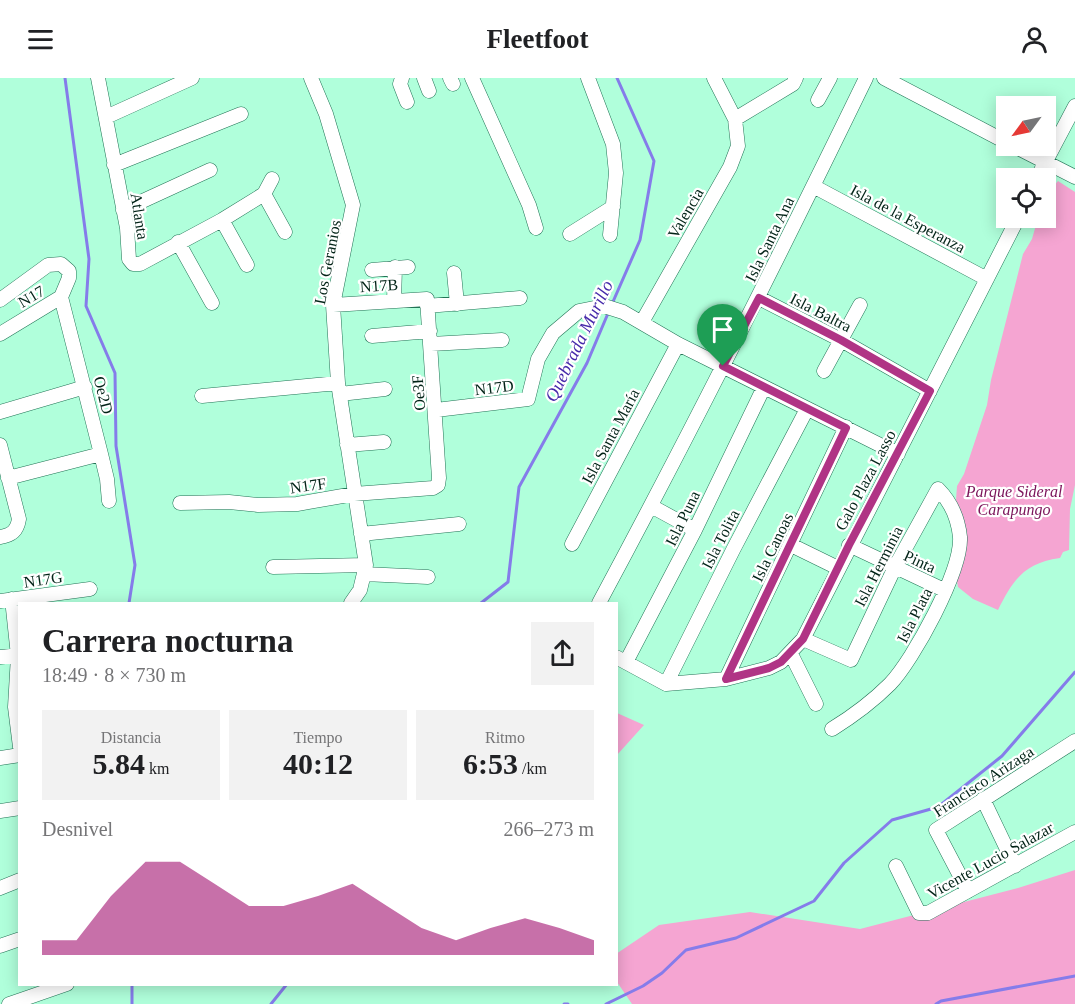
<!DOCTYPE html>
<html lang="es">
<meta charset="utf-8">
<style>
:root{--surface:#fff;--page:#f2f2f2;--text:#202124;--muted:#757577;--accent:#b03485}
body{margin:0;font-family:"Times New Roman",serif;background:var(--page);color:var(--text);height:100vh;display:flex;flex-direction:column;font-size:22px;white-space:nowrap}
*{box-sizing:border-box;margin:0}
p{font-size:20px;color:var(--muted)}
.icon{flex:none;width:33px;height:33px;fill:none;stroke:currentColor;stroke-width:2;stroke-linecap:round;stroke-linejoin:round}
.map{position:relative;flex:1;overflow:hidden}
.details{position:absolute;left:18px;top:524px;width:600px;height:384px;display:flex;flex-direction:column;background:var(--surface);border-radius:0px;box-shadow:0 3px 15px #0003}
.details>*{flex:none}
.needle{width:39px;rotate:237deg}
.buttons{position:absolute;left:996px;top:18px;display:grid;gap:12px}
.buttons a{display:grid;place-items:center;width:60px;height:60px;border-radius:0px;background:var(--surface);box-shadow:0 3px 15px #0003;font-size:30px}
.pin{position:absolute;display:grid;place-items:center;width:51px;height:51px;color:#fff;margin:-62px -26px;border-radius:50% 50% 50% 0;rotate:-45deg;box-shadow:0 0 6px #0007}
.pin .icon{rotate:45deg}
.round{display:grid;place-items:center;flex:none;width:63px;height:63px;border-radius:0px;background:var(--page)}
.head{display:flex;align-items:center;justify-content:space-between;height:102px;padding:0 24px}
h1{font-size:33px;font-weight:700;line-height:45px}
.stats{display:grid;grid-template-columns:repeat(3,1fr);gap:9px;height:102px;padding:6px 24px}
.stats div{display:grid;align-content:center;border-radius:0px;background:var(--page);text-align:center}
.stats b{font-size:30px;font-weight:700}
.stats small{font-size:16px;font-weight:400}
.stats p{font-size:16px}
.chart{height:168px;padding:12px 24px}
.chart p{display:flex;justify-content:space-between}
.chart svg{width:100%;height:108px;margin-top:6px;fill:var(--accent);opacity:.7}
header{display:flex;justify-content:space-between;align-items:center;height:78px;padding:0 24px;background:var(--surface);font-size:27px;font-weight:700}
.map>svg:first-child{display:block}
.green{fill:#f5a5d2}
.lines{fill:none;stroke-linecap:round;stroke-linejoin:round}
.stream{stroke:#857cea;stroke-width:3}
.minor-casing{stroke:#227456;stroke-width:15}
.minor{stroke:#fff;stroke-width:14}
.route-casing{stroke:#fff;stroke-width:12}
.route{stroke:#b03485;stroke-width:8}
.labels{text-anchor:middle;stroke-width:4.5;stroke-linejoin:round;paint-order:stroke}
.street-label{font-size:16px;fill:#022317;stroke:#fff}
.park-label{font-size:16px;font-style:italic;fill:#7b145a;stroke:#fff}
.water-label{font-size:18px;font-style:italic;fill:#472aaa;stroke:#fff}
</style>
<header><svg class="icon" aria-label="menu" viewBox="0 0 24 24"><path d="M4 6h16M4 12h16M4 18h16"/></svg>Fleetfoot<svg class="icon" aria-label="person" viewBox="0 0 24 24"><circle cx="12" cy="8" r="4"/><path d="M4 21q1-7 8-7t8 7"/></svg></header>
<div class="map">
<svg width="1075" height="926" viewBox="0 0 1075 926">
<rect width="100%" height="100%" fill="#b0ffdb"/>
<path class="green" d="M1058,103l17,11v293l-5,24 -1,41 -6,2 -3,6c-36,5 -47,22 -62,52l-25,-11 -15,-12 -2,-11 4,-58 -4,-18 1,-14 7,-12 23,-69 4,-25 32,-126 9,-15 6,-21h8c0,-13 2,-28 12,-37z
M617,635l27,12 -27,30z
M1075,792v134h-443l-15,-22 -1,-28 43,-29 91,-13 110,17 158,-41z"/>
<g class="lines">
<path class="stream" d="M65,0l24,181 -3,47 29,67 1,73 19,119 -6,38
M612,226l28,-64 14,-79 -37,-83
M481,525l27,-21 11,-95 68,-124 22,-52
M132,926v-20
M271,926l16,-20
M564,926h4
M606,926l37,-18 19,-13 24,-23 50,-12 78,-37 30,-38 48,-43 46,-13 64,-51 73,-84
M936,926l5,-3 134,-25"/>
<defs>
<path id="minor" d="M98,0l29,150 2,31 4,5h7l82,-44 42,-26 8,-15
M311,0l15,36 27,91 -20,100 5,78 28,182 -6,25 -9,13
M402,0l-2,6 7,18
M424,0l5,13
M450,0l3,6
M472,0l57,127 7,23
M588,0l25,66 3,29 -6,62
M884,0l122,64
M818,22l12,-22
M106,39l86,-39
M735,41l58,-35 3,-6
M1014,68l61,31
M114,87l127,-51
M1037,100l38,-72
M813,108l174,93
M264,116l21,38
M123,132l87,-40
M222,142l25,45
M570,156l43,-27
M178,164l34,61
M372,192l36,-3
M454,195l3,31
M61,219l40,157 6,25 2,22
M759,220l82,42 89,51
M0,222l48,-35 13,-1 8,7v7l-8,19 -61,37
M394,223l1,-34
M427,228l93,-8
M642,244l88,-155 8,-21 -3,-27 -21,-41
M372,258l58,-5
M431,266l71,-4
M824,293l36,-66
M340,316l45,-5
M202,318l136,-13
M436,332l92,-11 10,-40 15,-26 26,-22 25,-5 19,6 55,32 220,110
M0,334l85,-25
M0,367l19,74c-2,12 -7,16 -19,18
M347,367l37,-3
M8,400l93,-24
M180,425l49,-1 29,3 39,-1 57,-10 79,-6 5,-3 1,-7 -12,-179 -94,6
M651,428l44,24
M361,456l98,-10
M572,466l106,-200
M791,467l47,23
M849,467l95,45
M273,489l93,-2
M364,496l64,3
M12,521l6,57 -3,51 5,40
M0,523l90,-12
M599,525c93,-173 181,-348 267,-525
M803,561l48,21 44,-93 43,-78c14,14 20,29 22,48 2,34 -47,123 -70,147 -18,18 -37,32 -58,45
M791,576l25,50
M0,579l20,-2
M616,579l50,27 60,-5 43,-11 12,-6 22,-23 215,-421
M626,584l69,-132 69,-143
M726,601l120,-252
M666,606l67,-134 74,-141
M0,680l20,-3
M983,721l32,67
M0,733l20,-3
M896,788l23,47h9l147,-81
M0,810l20,-8
M968,813l-32,-61 139,-89
M0,868l20,-7
M9,926l58,-20"/>
</defs>
<use href="#minor" class="minor-casing"/>
<use href="#minor" class="minor"/>
</g>
<g class="lines">
<defs>
<path id="route" d="M759,220l82,42 89,51 -81,154 -46,94 -22,23 -12,6 -43,11 120,-251 -123,-62z"/>
</defs>
<use href="#route" class="route-casing"/>
<use href="#route" class="route"/>
</g>
<g class="labels">
<g class="street-label">
<text transform="translate(685 135) rotate(-60)" y="6">Valencia</text>
<text transform="translate(140 138) rotate(81)" y="6">Atlanta</text>
<text transform="translate(908 140) rotate(28)" y="6">Isla de la Esperanza</text>
<text transform="translate(769 161) rotate(-64)" y="6">Isla Santa Ana</text>
<text transform="translate(327 184) rotate(-79)" y="6">Los Geranios</text>
<text transform="translate(379 207) rotate(-4)" y="6">N17B</text>
<text transform="translate(31 218) rotate(-31)" y="6">N17</text>
<text transform="translate(821 234) rotate(27)" y="6">Isla Baltra</text>
<text transform="translate(494 309) rotate(-7)" y="6">N17D</text>
<text transform="translate(418 315) rotate(-94)" y="6">Oe3F</text>
<text transform="translate(104 317) rotate(76)" y="6">Oe2D</text>
<text transform="translate(610 358) rotate(-62)" y="6">Isla Santa María</text>
<text transform="translate(865 402) rotate(-62)" y="6">Galo Plaza Lasso</text>
<text transform="translate(308 407) rotate(-8)" y="6">N17F</text>
<text transform="translate(682 440) rotate(-64)" y="6">Isla Puna</text>
<text transform="translate(720 461) rotate(-63)" y="6">Isla Tolita</text>
<text transform="translate(772 469) rotate(-64)" y="6">Isla Canoas</text>
<text transform="translate(920 483) rotate(25)" y="6">Pinta</text>
<text transform="translate(878 488) rotate(-63)" y="6">Isla Herminia</text>
<text transform="translate(43 501) rotate(-8)" y="6">N17G</text>
<text transform="translate(914 537) rotate(-63)" y="6">Isla Plata</text>
<text transform="translate(983 703) rotate(-33)" y="6">Francisco Arizaga</text>
<text transform="translate(990 782) rotate(-29)" y="6">Vicente Lucio Salazar</text>
</g>
<g class="park-label">
<text x="1014" y="419">Parque Sideral<tspan x="1014" dy="18">Carapungo</tspan></text>
</g>
<g class="water-label">
<text transform="translate(579 263) rotate(-64)" y="6">Quebrada Murillo</text>
</g>
</g>
</svg>
<div class="buttons">
<a><svg class="needle" viewBox="-14 -14 28 28"><path d="M0-13l5 13h-10z" fill="#e53935"/><path d="M0 13l5-13h-10z" fill="#757577"/></svg></a>
<a><svg class="icon" aria-label="locate" viewBox="0 0 24 24"><circle cx="12" cy="12" r="6"/><path d="M12 2v4M12 18v4M2 12h4M18 12h4"/></svg></a>
</div>
<div class="pin" style="left:723px;top:288px;background:#1e9e55"><svg class="icon" aria-label="arrive" viewBox="0 0 24 24"><path d="M6 21V4h12l-3 4 3 4H6"/></svg></div>
<section class="details">
<div class="head"><div><h1>Carrera nocturna</h1><p>18:49 · 8 × 730 m</p></div><a class="round"><svg class="icon" aria-label="share" viewBox="0 0 24 24"><path d="M12 15V3M7 8l5-5 5 5M5 13v7h14v-7"/></svg></a></div>
<div class="stats">
<div><p>Distancia</p><b>5.84<small> km</small></b></div>
<div><p>Tiempo</p><b>40:12</b></div>
<div><p>Ritmo</p><b>6:53<small> /km</small></b></div>
</div>
<div class="chart"><p><span>Desnivel</span>266–273 m</p>
<svg viewBox="0 0 160 44" preserveAspectRatio="none"><path d="M0 44V38L10 38L20 20L30 6L40 6L50 15L60 24L70 24L80 20L90 15L100 24L110 33L120 38L130 33L140 29L150 33L160 38V44z"/></svg>
</div>
</section>
</div>
